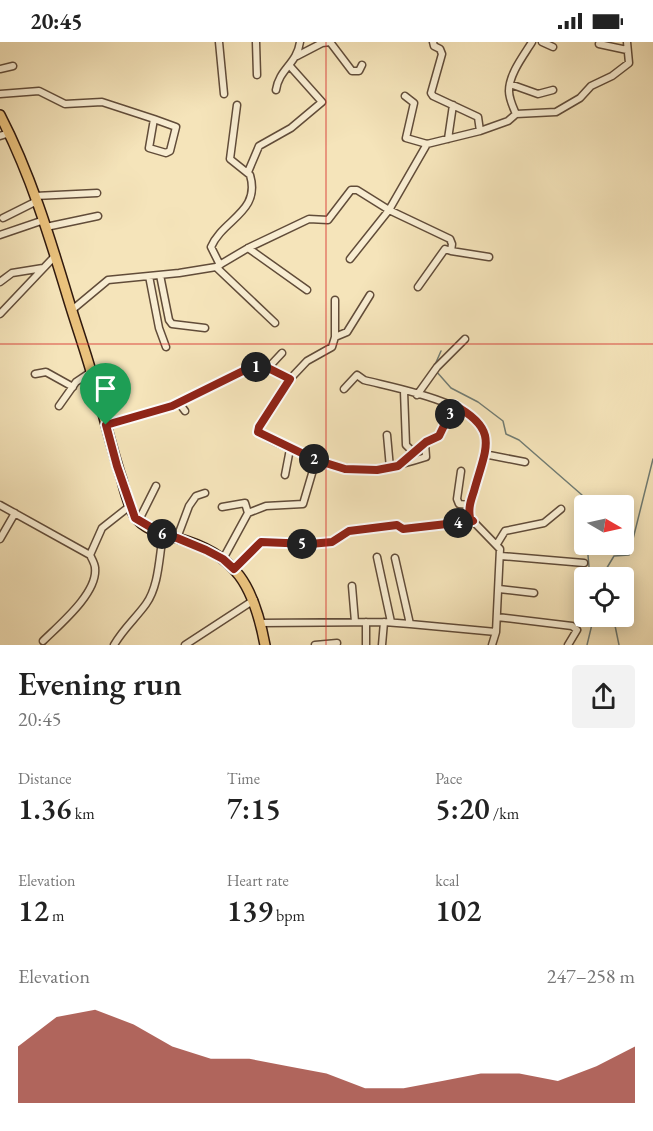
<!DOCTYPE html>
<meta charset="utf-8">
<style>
:root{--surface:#fff;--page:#f2f2f2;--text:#222;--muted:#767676;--accent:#8f2418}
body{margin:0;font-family:"EB Garamond",serif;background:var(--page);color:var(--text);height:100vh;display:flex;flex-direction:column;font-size:22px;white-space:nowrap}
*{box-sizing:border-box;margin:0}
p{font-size:20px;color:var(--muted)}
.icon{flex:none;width:33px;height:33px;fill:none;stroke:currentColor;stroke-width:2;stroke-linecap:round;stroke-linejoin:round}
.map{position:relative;height:603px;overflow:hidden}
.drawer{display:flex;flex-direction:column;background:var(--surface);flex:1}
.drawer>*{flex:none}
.needle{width:39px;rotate:99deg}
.buttons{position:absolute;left:574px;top:453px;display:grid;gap:12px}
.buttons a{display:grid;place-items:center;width:60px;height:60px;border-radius:6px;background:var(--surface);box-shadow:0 3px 15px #0003;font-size:30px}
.pin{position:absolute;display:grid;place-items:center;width:51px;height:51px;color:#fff;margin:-62px -26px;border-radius:50% 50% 50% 0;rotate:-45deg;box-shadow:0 0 6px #0007}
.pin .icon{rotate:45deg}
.km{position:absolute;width:30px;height:30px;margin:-15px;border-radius:50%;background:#222;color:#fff;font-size:16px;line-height:30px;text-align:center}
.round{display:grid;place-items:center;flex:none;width:63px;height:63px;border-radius:6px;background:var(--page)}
.head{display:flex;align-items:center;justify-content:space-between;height:102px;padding:0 18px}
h1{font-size:33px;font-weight:600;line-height:45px}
.metrics{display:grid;grid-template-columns:repeat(3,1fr);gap:9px;height:102px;padding:6px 18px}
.metrics div{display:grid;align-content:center}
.metrics b{font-size:30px;font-weight:600}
.metrics small{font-size:16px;font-weight:400}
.metrics p{font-size:16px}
.chart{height:168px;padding:12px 18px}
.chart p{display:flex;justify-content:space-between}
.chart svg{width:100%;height:108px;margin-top:6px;fill:var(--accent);opacity:.7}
.status{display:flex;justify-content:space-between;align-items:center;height:42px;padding:0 30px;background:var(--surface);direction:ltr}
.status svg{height:16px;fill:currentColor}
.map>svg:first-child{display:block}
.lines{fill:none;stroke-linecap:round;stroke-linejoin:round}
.stream{stroke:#717c73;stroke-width:1.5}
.minor-casing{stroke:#614c39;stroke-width:9}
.primary-casing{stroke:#30190e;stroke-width:12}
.minor{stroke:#f8edd2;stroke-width:6}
.primary{stroke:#eac27d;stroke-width:9}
.route-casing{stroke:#fff;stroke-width:12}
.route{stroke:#8f2418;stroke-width:8}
.grid{fill:none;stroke:#d62828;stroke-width:1.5;stroke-opacity:0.55}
</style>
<div class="status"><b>20:45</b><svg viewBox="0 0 49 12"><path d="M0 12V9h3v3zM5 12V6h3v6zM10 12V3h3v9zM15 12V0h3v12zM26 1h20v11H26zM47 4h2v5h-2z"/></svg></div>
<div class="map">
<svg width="653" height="603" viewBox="0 0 653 603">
<rect width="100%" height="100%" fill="#f5e4ba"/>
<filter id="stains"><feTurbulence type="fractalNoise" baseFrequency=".00333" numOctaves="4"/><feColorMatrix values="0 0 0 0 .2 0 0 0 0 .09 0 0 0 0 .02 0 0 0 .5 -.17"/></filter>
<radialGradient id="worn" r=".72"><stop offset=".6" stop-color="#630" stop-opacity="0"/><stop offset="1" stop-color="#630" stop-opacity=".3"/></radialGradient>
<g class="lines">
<path class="stream" d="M434,325l7,-16
M436,329l15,17 27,14 25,19 3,13 13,6 63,55 3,17
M587,502l3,34
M606,536l-1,-7 9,-15 15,-1 24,-96
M613,574l6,29
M587,603l7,-29"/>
<defs>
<path id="minor" d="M219,0l5,52
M256,0l1,33
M433,0l1,4 6,3 2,5 -11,39 2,3 45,21 2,14
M542,0l11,5
M599,2l28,6
M297,14l25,-13 8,-1 22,29h7l3,-6
M0,27l13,-3
M510,42l28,10 15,-4
M276,48c3,-21 21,-26 24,-48
M0,52l39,-3 26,13 37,-2 52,17 -5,29 17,5 4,-2 6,-24 -22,-8
M405,54l9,7 -8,35 21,6
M516,72c-3,-7 -7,-15 -7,-23 0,-17 15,-36 23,-49
M0,94l10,-3
M448,97l5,-34
M248,130l11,-26 32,-18 31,-26 -33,-37
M35,154l62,-3
M3,176l34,-17
M46,185l52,-11
M0,193l44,-15
M248,206l59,42
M350,217l39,-49 61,29 2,5 -1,7 38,6
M220,223l-9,-18c12,-28 50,-35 39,-72l-20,-16 7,-54
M216,225l59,56
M160,233l9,45 3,4 33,4
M149,234l10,52 7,19
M0,240l12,-9 31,-5
M418,245l27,-38 6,2
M72,268l36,-30 71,-7 37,-6 32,-19 61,-29 19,1 23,-30h6l32,20 38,-66 53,-13 28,-10 8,-7 40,-2 24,-14 11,-12 21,-10 17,-13 -2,-21
M0,272l56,-59
M335,295v-37
M268,326l14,-15
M35,332l11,-2 27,15
M290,337l-31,48 -1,5c10,8 22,12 33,17 55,26 78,26 135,8l-1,-14 16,-9 13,-29
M344,347l13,-14 7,5c30,8 121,23 122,61 1,22 -15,49 -17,72l1,5 30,31 -4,83 -4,13
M404,349l2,54 8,8
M417,353l20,-28 28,-28
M179,361l6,8
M59,364l17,-24 15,-10
M106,383l66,-19 77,-38h19l22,11 17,-18 25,-14 3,-10 12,-5 23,-37
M387,393l3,33
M484,412l41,8
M402,420l23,-19
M461,429l-4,28 2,5 11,1
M285,433l5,-26
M0,463l90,50 12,-27 28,-22
M222,465l23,-4 3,10
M139,478l17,-34
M177,496l12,-32 7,-10 9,-3
M0,497l15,-26
M497,502l8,-13 39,-8 17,-14
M501,514l83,7
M377,515l14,65
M223,517l25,-46 18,-7 37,-2 13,-44
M234,527l27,-28 49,3 22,-2 17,-11 48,-6 6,4 70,-8
M352,544l3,36
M499,547l35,4
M497,575l75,9 5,4 -9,15
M366,580v23
M261,581l123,-1 26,2 -15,-66
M410,582l86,8
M43,599c16,-16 55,-48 52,-73 0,-4 -3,-9 -5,-13
M114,603c9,-16 22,-27 32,-41 13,-18 13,-47 17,-69
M185,603l69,-45
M315,603l22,-2
M382,603l2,-23"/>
<path id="primary" d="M0,73c30,58 49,120 68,183 9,30 20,60 28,91 9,30 16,61 26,91 3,12 6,24 12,35 8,14 28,19 43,23 60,16 77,49 88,107"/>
</defs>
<use href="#minor" class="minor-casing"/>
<use href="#primary" class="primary-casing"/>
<use href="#minor" class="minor"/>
<use href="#primary" class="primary"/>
</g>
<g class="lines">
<defs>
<path id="route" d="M258,325l10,1 22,11 -31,48 -1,5 58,28 29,9 32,1 21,-4 28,-24 13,-6 15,-31c46,25 32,42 20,86 -3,9 -6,17 -4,27l3,3 -70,8 -6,-4 -48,6 -17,11 -22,2 -49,-2 -27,27 -11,-10 -17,-9 -29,-12 -13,-3 -29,-17 -18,-52 -11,-41 66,-19 77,-38z"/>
</defs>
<use href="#route" class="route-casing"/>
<use href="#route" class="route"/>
</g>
<path class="grid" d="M326,0v603M0,302h653"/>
<rect width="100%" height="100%" filter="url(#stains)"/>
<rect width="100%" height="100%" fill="url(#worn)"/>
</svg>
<div class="buttons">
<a><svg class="needle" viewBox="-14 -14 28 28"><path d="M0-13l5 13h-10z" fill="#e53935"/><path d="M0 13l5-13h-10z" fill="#767676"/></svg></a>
<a><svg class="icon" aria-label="locate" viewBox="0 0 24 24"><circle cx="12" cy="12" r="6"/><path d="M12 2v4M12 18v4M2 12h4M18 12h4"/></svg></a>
</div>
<div class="pin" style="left:106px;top:383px;background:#1e9e55"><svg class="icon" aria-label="arrive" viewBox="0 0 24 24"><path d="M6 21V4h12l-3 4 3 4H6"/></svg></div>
<b class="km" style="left:256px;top:325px">1</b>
<b class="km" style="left:314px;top:417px">2</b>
<b class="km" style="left:450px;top:372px">3</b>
<b class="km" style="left:458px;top:481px">4</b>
<b class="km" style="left:302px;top:502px">5</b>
<b class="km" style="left:162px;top:492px">6</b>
</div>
<section class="drawer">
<div class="head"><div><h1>Evening run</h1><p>20:45</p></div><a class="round"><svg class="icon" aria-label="share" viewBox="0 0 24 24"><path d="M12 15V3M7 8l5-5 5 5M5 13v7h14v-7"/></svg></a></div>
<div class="metrics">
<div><p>Distance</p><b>1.36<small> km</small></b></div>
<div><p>Time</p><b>7:15</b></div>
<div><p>Pace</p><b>5:20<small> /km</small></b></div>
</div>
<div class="metrics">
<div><p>Elevation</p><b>12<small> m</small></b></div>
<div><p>Heart rate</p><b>139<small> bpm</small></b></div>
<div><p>kcal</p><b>102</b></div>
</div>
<div class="chart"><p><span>Elevation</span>247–258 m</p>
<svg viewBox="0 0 160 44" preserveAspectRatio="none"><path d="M0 44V21L10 9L20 6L30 12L40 21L50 26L60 26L70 29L80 32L90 38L100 38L110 35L120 32L130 32L140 35L150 29L160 21V44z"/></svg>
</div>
</section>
